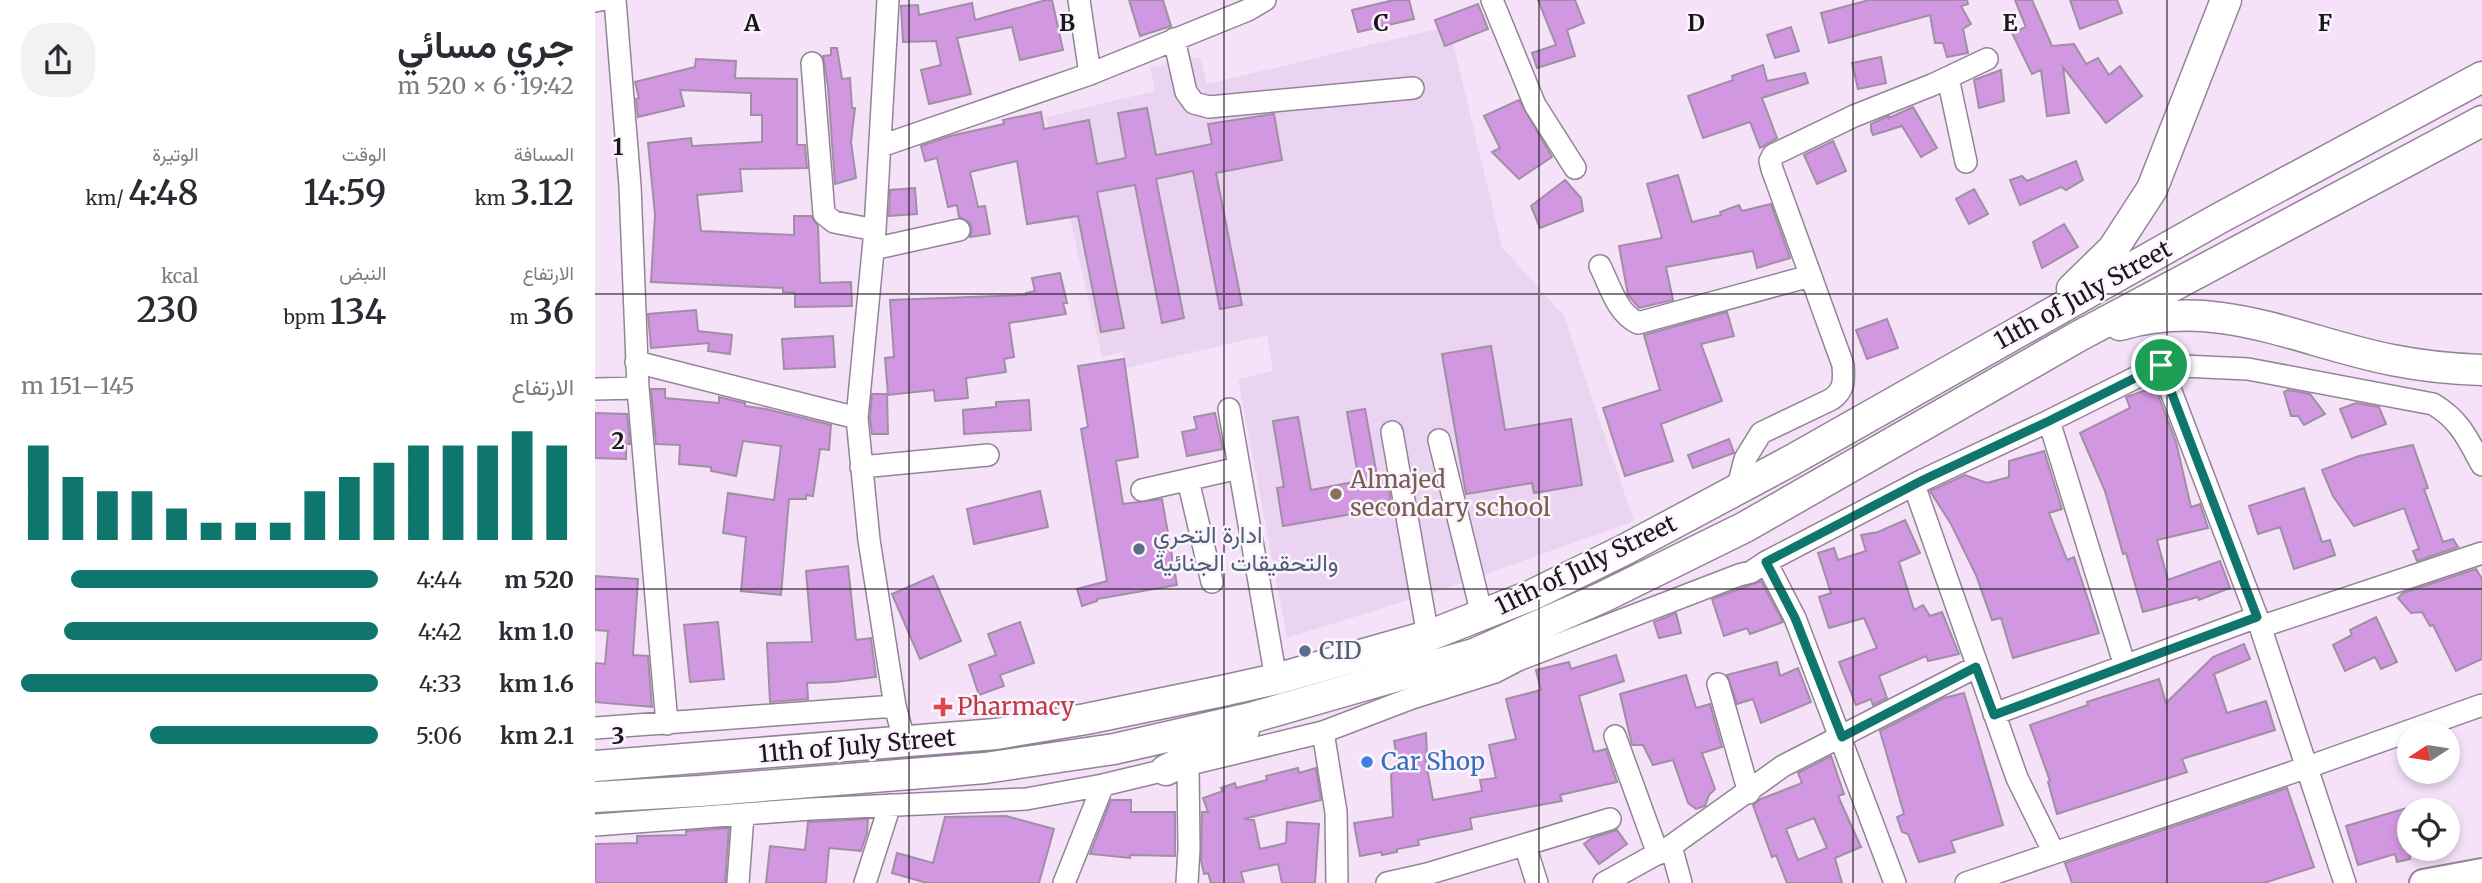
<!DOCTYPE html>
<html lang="ar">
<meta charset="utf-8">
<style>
:root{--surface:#fff;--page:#f2f2f3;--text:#2b2b33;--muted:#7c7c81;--accent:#0f766e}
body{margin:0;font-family:Merriweather,Vazirmatn,serif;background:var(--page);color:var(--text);direction:rtl;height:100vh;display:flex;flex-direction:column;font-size:26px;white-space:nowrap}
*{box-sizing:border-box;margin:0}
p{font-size:23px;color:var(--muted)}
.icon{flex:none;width:38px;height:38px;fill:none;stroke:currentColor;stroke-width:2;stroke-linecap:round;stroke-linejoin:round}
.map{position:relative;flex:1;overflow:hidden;direction:ltr}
.panel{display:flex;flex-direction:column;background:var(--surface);width:595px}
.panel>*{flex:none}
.needle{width:46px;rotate:258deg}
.tools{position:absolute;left:1802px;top:721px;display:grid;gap:14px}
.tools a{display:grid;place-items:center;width:63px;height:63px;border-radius:50%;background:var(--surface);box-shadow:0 4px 10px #0003;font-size:35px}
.pin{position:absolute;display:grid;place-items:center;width:60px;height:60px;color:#fff;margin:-30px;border:4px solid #fff;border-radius:50%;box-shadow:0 2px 7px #0007}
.round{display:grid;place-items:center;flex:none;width:74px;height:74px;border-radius:28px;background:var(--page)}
.headline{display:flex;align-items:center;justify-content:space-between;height:119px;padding:0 21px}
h1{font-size:38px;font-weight:600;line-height:52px}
.stats{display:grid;grid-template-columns:repeat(3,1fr);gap:10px;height:119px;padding:7px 21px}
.stats div{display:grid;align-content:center}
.stats b{font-size:35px;font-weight:600}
.stats small{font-size:19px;font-weight:400}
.stats p{font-size:19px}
.chart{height:196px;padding:14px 21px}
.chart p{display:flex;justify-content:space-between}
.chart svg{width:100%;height:126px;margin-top:7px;stroke:var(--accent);stroke-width:6}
ul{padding:0 21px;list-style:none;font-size:23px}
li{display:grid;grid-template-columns:112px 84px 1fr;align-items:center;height:52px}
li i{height:18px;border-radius:9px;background:var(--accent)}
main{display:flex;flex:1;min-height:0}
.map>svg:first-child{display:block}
.built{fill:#ebd4f1}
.building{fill:#d297e1;stroke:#a08fa4;stroke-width:2;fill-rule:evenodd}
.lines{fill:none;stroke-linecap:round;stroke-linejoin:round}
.minor-casing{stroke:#948398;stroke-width:24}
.major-casing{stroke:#948398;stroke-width:30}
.highway-casing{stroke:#948398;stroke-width:33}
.minor{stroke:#fff;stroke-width:21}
.major{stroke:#fff;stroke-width:26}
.highway{stroke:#fff;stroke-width:30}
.route-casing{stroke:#fff;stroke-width:14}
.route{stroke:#0f766e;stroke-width:9}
.grid{fill:none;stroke:#1b151d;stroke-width:2;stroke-opacity:0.55}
.education-dot{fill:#8d6e63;stroke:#fbf4fd;stroke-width:2.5}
.service-dot{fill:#5c6f8a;stroke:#fbf4fd;stroke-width:2.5}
.health-dot{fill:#e0444e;stroke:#fbf4fd;stroke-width:2.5}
.shop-dot{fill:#3f7fe0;stroke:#fbf4fd;stroke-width:2.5}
.labels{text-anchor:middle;stroke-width:5;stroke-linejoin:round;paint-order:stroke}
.street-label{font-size:24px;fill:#1b151d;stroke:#fbf4fd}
.education-label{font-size:24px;fill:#785e54;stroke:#fbf4fd;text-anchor:start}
.service-label{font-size:24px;fill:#4e5e75;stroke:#fbf4fd;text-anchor:start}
.health-label{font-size:24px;fill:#be3a42;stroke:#fbf4fd;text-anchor:start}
.shop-label{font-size:24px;fill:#366cbe;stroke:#fbf4fd;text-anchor:start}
.grid-label{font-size:23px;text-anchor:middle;font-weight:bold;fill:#1b151d;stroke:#fbf4fd;stroke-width:5;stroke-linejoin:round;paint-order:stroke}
</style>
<main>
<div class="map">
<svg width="1887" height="883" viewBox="0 0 1887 883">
<rect width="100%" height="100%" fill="#f5e2f9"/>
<path class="built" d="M854,26l53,221 62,69 70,205 -184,66 -163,51 -49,-259 35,-8 -6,-36 -141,33 -4,-16 -20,5 -56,-240 109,-26 -5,-23 50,-11 7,27z"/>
<path class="building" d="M451,0h6l11,50 -43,10 -8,-33 -55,11 14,56 -42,10 -8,-34 20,-5 -5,-24 -33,1 -2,-36 17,-1 1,10 53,-12 3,17z
M534,0h34l8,26 -31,10z
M799,0h15l5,19 -56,13 -6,-22z
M943,0h37l9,23 -17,7 8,26 -38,12 -5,-15 24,-8z
M1274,0h98l1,4 -7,2 10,18 -8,5 5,24 -21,4 -4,-14h-8l-5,-28 -101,28 -8,-30z
M1420,0h17l20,46 22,-2 12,20 12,-6 11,17 11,-9 22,30 -36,27 -43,-56 6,46 -22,3 -6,-46 -9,4 -20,-41 14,-6z
M1475,0h47l5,13 -42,16z
M883,4l10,25 -43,17 -10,-26z
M1196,27l8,24 -24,7 -8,-23z
M236,48h6l5,31 8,-1 2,30h3l-4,34 5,36 -21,6 -7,-97 -5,-31 8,-1z
M1286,57l5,26 -28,6 -6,-26z
M101,59l40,2 -1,17 62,1v66h8l2,23 -67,1 2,22 -45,4 4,36 93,4v-19h17l7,10 2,57 31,-1 1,24 -57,1v-14l-12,-1v-4l-132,-6 4,-67 -7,-72 43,-5 1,8 70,-4v-27h-11v-22l-71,-3 4,16 -46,11 -2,-18 3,-1 -4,-16 60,-15z
M1168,65l4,16 38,-8 3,10 -46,15 15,40 -17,10 -10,-26 -47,16 -15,-42 45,-16 -1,-4z
M1406,70l3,31 -25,7 -5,-28z
M924,100l33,57 -33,22 -27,-27 8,-4 -16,-32z
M1318,107l24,41 -16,9 -19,-31 -29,9 -2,-5v-6l18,-8v2z
M552,108l9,47 56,-11 -4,-20 66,-10 8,46 -66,13 26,132 -22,4 -27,-138 -37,8 28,139 -22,5 -27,-138 -38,7 27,136 -23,4 -23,-116 -51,8 -10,-63 -47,11 8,35 7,-1 5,28 -20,3 2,-9 -3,-6 -10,-5 -2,-12 -9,2 -11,-49 -12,3 -4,-15 29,-10 54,-12 -1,-4 38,-8 3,17 45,-9 8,44 29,-6 -8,-45z
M1238,141l13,30 -29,13 -13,-29z
M1481,161l7,19 -17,10 -5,-3 -41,18 -10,-25 12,-4 5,5z
M1083,175l14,47 29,-7 -1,-3 19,-7 3,6 29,-7 19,54 -33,10 -4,-17 -87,16 7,33 -34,8 -11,-13 -9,-49 43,-8 -15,-54z
M970,180l16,18 2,13 -43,17 -9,-22z
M320,188l2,26 -28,2 1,-26z
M1379,189l14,25 -19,10 -13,-25z
M1469,224l14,23 -36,21 -9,-26z
M465,273l7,30h-4l3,11 -57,9 5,34 -10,2 2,13 -40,6 2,20 -33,3 -1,-11 -46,5 -3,-37 9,-1 -4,-57 136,-5v-2l9,-2 -3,-13z
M101,310l2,21 34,4 -2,19 -22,-3 1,-8 -58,5 -3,-34z
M1132,312l7,24 -33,8 21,57 -61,23 12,37 -48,15 -22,-68 57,-18 -16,-55z
M1292,319l11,29 -31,11 -11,-29z
M238,336l2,31 -51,2 -2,-30z
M896,346l14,84 66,-11 11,66 -48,8 -2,-10 -66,11 -24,-140z
M529,359l14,98 -22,4 7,43 39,-5 15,86 -80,14v2l-15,5 -5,-17 30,-8 -26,-152 7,-2 -10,-61z
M1560,387l21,55 15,65 9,-3 8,24 -51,12 11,40 52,-19 10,27 -31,12 -1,-3 -55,15 -17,-59 -3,1 -18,-63 -25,-58 50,-25 -4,-11z
M56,389h14v9l54,5v-6l26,6v3l21,3 65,16 -2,25 -9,-1 -7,47 -7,-1v4h-17l-8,96 -40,-4 5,-54 -23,-4 5,-40 46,7 7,-54 -38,-5 -7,35 -25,-5v-4l-32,-3 1,-19 -24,-1z
M1693,390l22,4 15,20 -21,11 -6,-9h-7l-7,-24z
M277,394h15l1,40h-16l-2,-16z
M434,400l2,30 -67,4 -1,-24 33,-3v-5z
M1761,403l23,4 7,17 -34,14 -12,-29z
M770,409l12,67 9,-1 6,32 -109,19 -6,-38 7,-1 -11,-66 25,-4 13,73 48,-9 -12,-69z
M0,413l32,1 3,30h-4v15l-31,-1z
M620,413l8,36 -36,7 -5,-24 15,-3 -3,-12z
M1134,439l5,14 -41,15 -5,-13z
M1818,445l15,43 -4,1 19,53 10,-3 5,8 -41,14 -4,-10 6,-2 -15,-41 -50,18 -21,-30 -11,-26 37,-14z
M1449,451l18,58 -13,4 18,47 7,-3 25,76 -86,25 -12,-40 -9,2 -16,-45 -25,-51 -21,-33 35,-16 22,8 22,-6v-16z
M1709,488l18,54 8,-2 5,15 -41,14 -14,-42 -22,7 -9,-28z
M445,491l8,36 -74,17 -7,-35z
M1310,520l15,33 -21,9 15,48 9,-5 7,11 12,-4 17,42 -31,7 -2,-5 -47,20 8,22 -14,7 -2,-6 -15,6 -17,-43 38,-14 -13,-30 -35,10 -10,-31 12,-4 -13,-40 16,-5 4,12 28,-9 -5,-16 17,-3z
M253,566l8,74 15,-2 5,39 -41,5 -28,1 1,16 -38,3 -3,-59 45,-1 -6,-71z
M1881,569l6,10v80l-26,12 -23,-46 -3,1 -8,-14 -11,1 -13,-15 5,-5z
M0,576l43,3 -5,76 15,1 4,51 -57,-5v-39l10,1 3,-33 -13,-1z
M338,576l28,65 -41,18 -28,-65z
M1166,581l22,41 -33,12 -3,-6 -23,8 -12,-37z
M1081,613l5,20 -22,5 -5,-16z
M1781,617l21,45 -16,7 -6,-12 -30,14 -12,-26 19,-10 -2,-5z
M123,622l6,57 -34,3 -6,-57z
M425,622l14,41 -34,12 4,11 -25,9 -10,-30 27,-10 -8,-21z
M1649,644l6,15 -36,15 13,39 39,-12 9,29 -93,29 5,13 -130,42 -9,-32 2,-1 -20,-56 58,-20 -1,-3 72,-23 7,24 47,-46z
M1021,655l8,26 -45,15 15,56 12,-3 11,33 -57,13 2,6 -92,17 2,11 -54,11 1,5 -22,4v3l-15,3 -1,-3 -21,4 -6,-33 39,-6 -2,-42 7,-11 -4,-23 32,-8 1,23 -2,1 8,43 49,-9 -2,-11 16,-2 -7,-33 27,-6 -10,-40 35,-9 -5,-20 33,-8 2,7z
M1182,662l3,14 18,-8 13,34 -50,21 -8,-24 -16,5 -10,-29z
M1091,675l10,33 14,-4 12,43 -20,6 13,36 -6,6 -4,11 -9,3 -8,-6 -15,-43 -20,5 -10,-20h-11l-12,-51z
M1369,693l39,132 -52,16 4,11 -36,10 -11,-28 -6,-2 -5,-15 7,-3 -24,-83 64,-33z
M1236,756l13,38 -6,2 23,51 -26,11 7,25h-55l-11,-28 -4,2 -19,-52 8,-6 41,-16 -4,-10zM1219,818l13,30 -29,12 -12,-31z
M703,768l1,5 17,-5 5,32 -77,19 10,1 6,29 26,-6 1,-21 32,2 -4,59h-33l-4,-19 -37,8 3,11h-33l-3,-10 -4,1 -3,-14 1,-48h6l-5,-14 20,-7 -2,-3 14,-5 1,5 31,-8 -1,-4z
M1692,788l27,79 -50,16h-192l-7,-20z
M516,800h20v12h44v44l-45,-1v3l-40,-4z
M1815,807v52l-13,3 -2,-8 -37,11 -12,-39z
M411,816l48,13 -15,54h-112l-35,-10 5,-20 36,10 12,-46z
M273,819l-1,14 -6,18 -32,-3 -3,35h-60l4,-37 35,4 3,-28z
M134,828l-4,55h-130v-39l42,-1v-7l49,-1v-4z
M1022,830l10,14 -28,20 -15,-20 8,-6z"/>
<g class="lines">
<defs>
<path id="minor" d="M20,0l15,186 8,202 29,336
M293,0l-13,230 -18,188 12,122 26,166 10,37
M484,0l11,74
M897,0l43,105 40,63
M0,1l5,-1
M579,39l12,53 8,11 15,4 204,-19
M217,63l12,151 10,8 41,8
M1353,78l18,84
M286,146l209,-72 158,-64 17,-10
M278,249l86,-19
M1005,266c10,20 17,47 38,57l172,-47
M41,362l221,56
M1566,365l96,252 88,266
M0,389l43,-1
M634,409l47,270
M1454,421l76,245
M797,432l36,204
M844,440l43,175
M266,467l127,-12
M593,480l24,102
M1319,485l103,293 37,75 -88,30
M547,490l97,-22
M1142,490l8,-31 16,-26 71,-34c13,-10 12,-19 11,-34l-71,-196 -2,-8 3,-6 81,-39 78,-31 55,-26
M1171,562l29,56 100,265
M1665,627l222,-74
M1123,684l31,109
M1399,714l263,-97
M0,728l300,-22
M728,732l13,80 1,71
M1020,736l43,118
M0,825l216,-16 215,-10 77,-14 220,-53 89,-34 83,-26 23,-12 221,-85 12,-3 15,-10 157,-82 126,-59 112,-56 87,4 185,35c27,16 34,34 49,61
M930,845l12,38
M1076,846l10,37
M1459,853l254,-86 174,-62
M143,883l5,-68
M270,883l25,-78
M469,883l39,-98
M592,883l2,-34 -1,-83
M792,883l40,-9 183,-55
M1009,883l67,-37 112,-80 193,-99"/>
<path id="major" d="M1828,883l59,-11"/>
<path id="highway" d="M1477,289l41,-40 39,-60 74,-189
M1525,325c99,-29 177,16 272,35 30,6 59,9 90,10
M0,766l401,-32 90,-15 136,-28 54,-12 152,-43 104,-41 92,-45 168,-90 426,-241 264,-142
M571,770l78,-40
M0,797l105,-6 285,-23 129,-19 140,-32 220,-63 129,-57 142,-70 334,-191 403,-215"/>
</defs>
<use href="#minor" class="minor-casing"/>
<use href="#major" class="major-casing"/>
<use href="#highway" class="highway-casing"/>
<use href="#minor" class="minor"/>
<use href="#major" class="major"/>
<use href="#highway" class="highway"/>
</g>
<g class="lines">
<defs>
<path id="route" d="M1566,365l96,252 -263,98 -18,-48 -134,70 -47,-119 -29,-56 157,-82 126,-59z"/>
</defs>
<use href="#route" class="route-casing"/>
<use href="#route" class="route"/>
</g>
<path class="grid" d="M314,0v883M629,0v883M944,0v883M1258,0v883M1572,0v883M0,294h1887M0,589h1887"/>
<circle class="education-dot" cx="741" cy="494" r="7"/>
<g class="service-dot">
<circle cx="544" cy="549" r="7"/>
<circle cx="710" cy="651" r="7"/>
</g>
<path class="health-dot" d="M344.5 696.5h7v7h7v7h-7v7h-7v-7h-7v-7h7z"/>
<circle class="shop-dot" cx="772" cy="762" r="7"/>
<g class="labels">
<g class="street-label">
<text transform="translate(1488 295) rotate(-29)" y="8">11th of July Street</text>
<text transform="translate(991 565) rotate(-26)" y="8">11th of July Street</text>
<text transform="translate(262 746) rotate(-5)" y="8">11th of July Street</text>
</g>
<g class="education-label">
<text x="755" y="488">Almajed<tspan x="755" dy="28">secondary school</tspan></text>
</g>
<g class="service-label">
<text x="558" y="543">ادارة التحري<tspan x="558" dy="28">والتحقيقات الجنائية</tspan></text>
<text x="724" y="659">CID</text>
</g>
<g class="health-label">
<text x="362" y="715">Pharmacy</text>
</g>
<g class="shop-label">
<text x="786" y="770">Car Shop</text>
</g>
</g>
<g class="grid-label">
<text x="157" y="31">A</text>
<text x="472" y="31">B</text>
<text x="786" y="31">C</text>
<text x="1101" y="31">D</text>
<text x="1415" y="31">E</text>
<text x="1730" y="31">F</text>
<text x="23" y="155">1</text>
<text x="23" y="449">2</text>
<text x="23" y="744">3</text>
</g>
</svg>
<div class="tools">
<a><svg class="needle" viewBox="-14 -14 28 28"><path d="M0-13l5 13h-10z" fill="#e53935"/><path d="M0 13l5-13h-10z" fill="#7c7c81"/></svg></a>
<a><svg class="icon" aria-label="locate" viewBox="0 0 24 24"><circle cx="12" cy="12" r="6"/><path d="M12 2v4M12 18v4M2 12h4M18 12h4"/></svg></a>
</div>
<div class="pin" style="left:1566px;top:365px;background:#1e9e55"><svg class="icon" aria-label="arrive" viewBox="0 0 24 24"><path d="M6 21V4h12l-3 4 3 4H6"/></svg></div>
</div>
<section class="panel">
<div class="headline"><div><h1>جري مسائي</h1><p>19:42 · 6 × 520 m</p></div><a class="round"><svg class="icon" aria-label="share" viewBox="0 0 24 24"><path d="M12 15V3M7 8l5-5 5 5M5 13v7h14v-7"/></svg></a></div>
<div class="stats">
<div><p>المسافة</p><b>3.12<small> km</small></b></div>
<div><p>الوقت</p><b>14:59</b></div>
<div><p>الوتيرة</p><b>4:48<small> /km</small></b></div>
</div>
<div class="stats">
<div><p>الارتفاع</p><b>36<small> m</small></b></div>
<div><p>النبض</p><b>134<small> bpm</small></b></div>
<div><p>kcal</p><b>230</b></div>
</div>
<div class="chart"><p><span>الارتفاع</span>145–151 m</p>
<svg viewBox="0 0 160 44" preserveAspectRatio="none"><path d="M5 44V11M15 44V22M25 44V27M35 44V27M45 44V33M55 44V38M65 44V38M75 44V38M85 44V27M95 44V22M105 44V17M115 44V11M125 44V11M135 44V11M145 44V6M155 44V11"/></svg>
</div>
<ul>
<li><b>520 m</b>4:44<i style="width:86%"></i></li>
<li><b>1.0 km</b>4:42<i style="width:88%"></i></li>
<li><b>1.6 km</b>4:33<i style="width:100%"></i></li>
<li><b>2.1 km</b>5:06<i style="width:64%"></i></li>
</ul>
</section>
</main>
